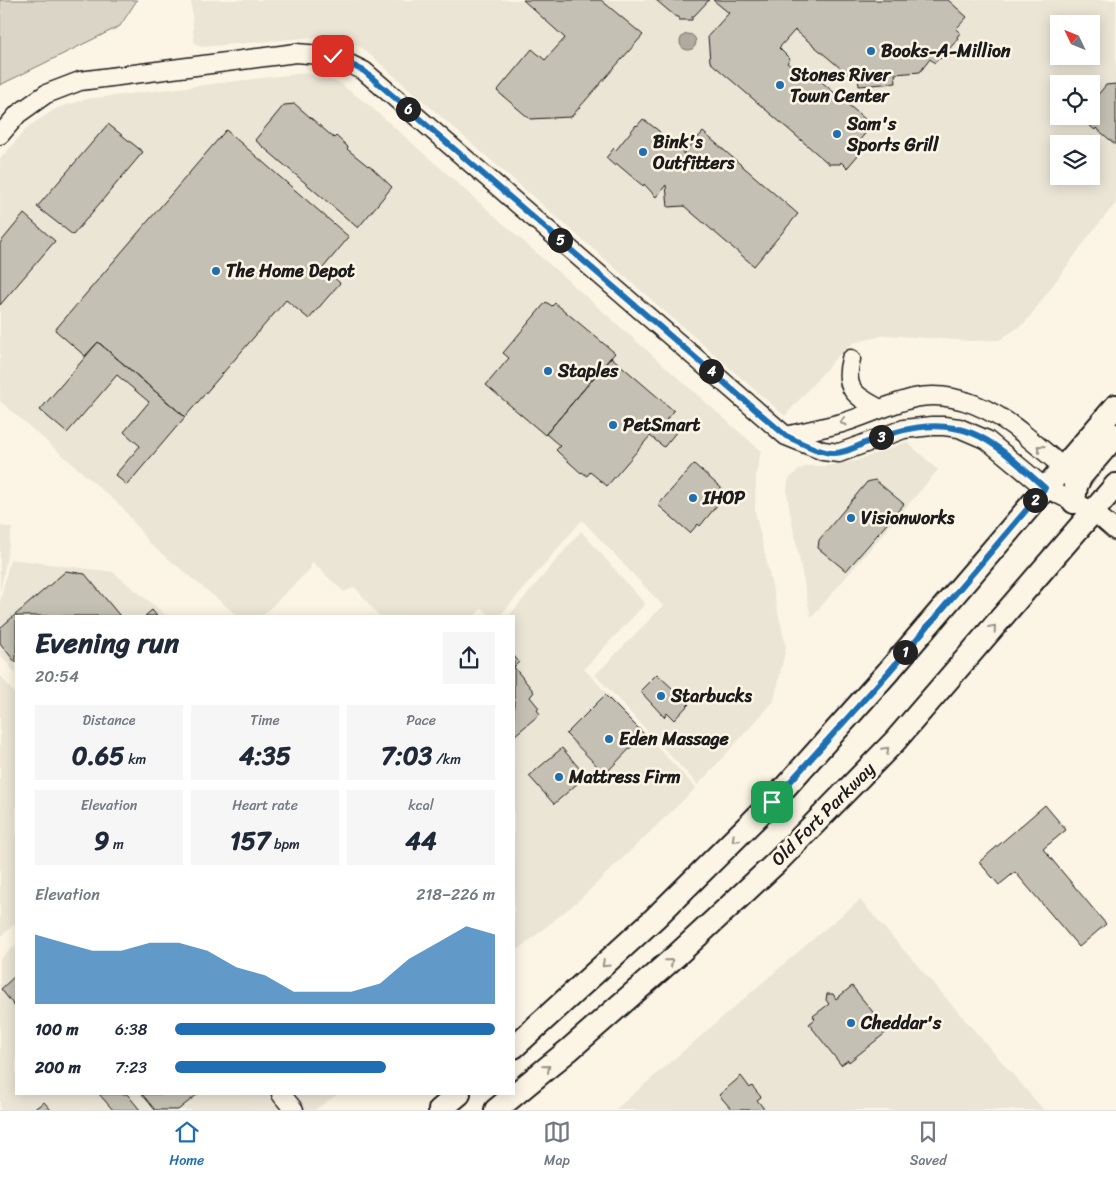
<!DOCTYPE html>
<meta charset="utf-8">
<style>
:root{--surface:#fff;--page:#f6f6f7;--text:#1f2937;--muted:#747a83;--line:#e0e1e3;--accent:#1f6fb2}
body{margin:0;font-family:Sriracha,sans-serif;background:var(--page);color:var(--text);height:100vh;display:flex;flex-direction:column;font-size:19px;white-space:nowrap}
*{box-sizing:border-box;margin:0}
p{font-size:16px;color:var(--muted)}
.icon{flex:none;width:28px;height:28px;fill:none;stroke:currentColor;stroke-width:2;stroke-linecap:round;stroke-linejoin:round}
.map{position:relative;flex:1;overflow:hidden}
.details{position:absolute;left:15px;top:615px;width:500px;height:480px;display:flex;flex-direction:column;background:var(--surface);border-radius:0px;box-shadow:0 2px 12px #0003}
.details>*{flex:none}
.needle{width:32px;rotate:313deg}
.tools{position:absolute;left:1050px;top:15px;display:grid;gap:10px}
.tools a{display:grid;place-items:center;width:50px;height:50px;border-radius:0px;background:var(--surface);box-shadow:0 2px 12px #0003;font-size:25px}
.pin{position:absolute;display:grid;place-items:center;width:42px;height:42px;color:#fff;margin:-21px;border-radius:10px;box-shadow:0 2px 8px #0006}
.km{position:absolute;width:25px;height:25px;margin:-12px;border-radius:50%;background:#222;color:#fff;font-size:14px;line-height:25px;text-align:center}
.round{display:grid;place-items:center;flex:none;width:52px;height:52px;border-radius:0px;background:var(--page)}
.overview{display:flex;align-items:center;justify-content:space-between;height:85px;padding:0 20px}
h1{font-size:28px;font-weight:700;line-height:38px}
.metrics{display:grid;grid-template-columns:repeat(3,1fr);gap:8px;height:85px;padding:5px 20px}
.metrics div{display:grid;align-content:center;border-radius:0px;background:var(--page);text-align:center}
.metrics b{font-size:25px;font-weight:700}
.metrics small{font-size:14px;font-weight:400}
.metrics p{font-size:14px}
.chart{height:140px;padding:10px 20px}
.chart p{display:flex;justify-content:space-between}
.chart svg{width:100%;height:90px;margin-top:5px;fill:var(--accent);opacity:.7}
ul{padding:0 20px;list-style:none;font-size:16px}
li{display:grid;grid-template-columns:80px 60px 1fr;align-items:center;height:38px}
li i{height:12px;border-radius:6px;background:var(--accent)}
.dock{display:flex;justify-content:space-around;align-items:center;height:70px;border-top:1px solid var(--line);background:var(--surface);font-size:14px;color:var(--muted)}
.dock a{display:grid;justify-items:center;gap:2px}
.dock .selected{color:var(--accent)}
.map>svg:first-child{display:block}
.built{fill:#ebe5d6;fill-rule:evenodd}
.green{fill:#dbd5c8;stroke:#7c7872}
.water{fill:#b0aba1;stroke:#75726c}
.building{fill:#c4c0b3;stroke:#1c1c1c}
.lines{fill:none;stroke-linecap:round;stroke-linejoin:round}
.minor-casing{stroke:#1c1c1c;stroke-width:21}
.major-casing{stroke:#1c1c1c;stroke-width:26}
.minor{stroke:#fcf5e5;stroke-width:18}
.major{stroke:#fcf5e5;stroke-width:22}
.oneway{stroke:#97938b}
.route-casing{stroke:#fff;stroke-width:10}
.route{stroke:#1f6fb2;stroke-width:6}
.poi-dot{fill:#1f6fb2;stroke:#fcf5e5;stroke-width:2}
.labels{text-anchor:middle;stroke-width:5;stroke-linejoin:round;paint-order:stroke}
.poi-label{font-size:18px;font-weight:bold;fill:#1c1c1c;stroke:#fcf5e5;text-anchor:start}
.street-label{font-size:18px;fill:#1c1c1c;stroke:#fcf5e5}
</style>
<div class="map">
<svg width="1116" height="1110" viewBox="0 0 1116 1110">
<rect width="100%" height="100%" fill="#fcf5e5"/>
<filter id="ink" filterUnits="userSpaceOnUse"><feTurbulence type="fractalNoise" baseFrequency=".02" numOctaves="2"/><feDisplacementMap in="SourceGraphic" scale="10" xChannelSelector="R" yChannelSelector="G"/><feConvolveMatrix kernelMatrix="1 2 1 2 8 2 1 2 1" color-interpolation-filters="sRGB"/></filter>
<g filter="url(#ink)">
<path class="built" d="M191,0h925v203l-21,25 -70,95 -26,17 -29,1 -84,-6 -33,8 -17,15 -51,58 -423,-368 -24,-13 -137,12 -7,-5zM1059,24h32v32h-32zM1059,84h32v32h-32zM1059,144h32v32h-32z
M304,73l34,9 32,24 391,345 -5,24 -1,36 31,136 -12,54 -76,84 -103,-110 68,-69 -81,-86 -82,96h-9l-9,-8 -7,8h-96l-24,-29 -11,5 -32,-30 -2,7 -48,47h-24l-89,-73 -26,-35 -123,-107v-242l29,-33 28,-18 30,-9z
M907,442l31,28 -127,148 -22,-111 -2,-16 1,-11 10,-10 9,-4h18l30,-5z
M0,526l12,2 -12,65z
M581,531l64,73 -61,65 112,119 -117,112 -65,53v-337h-5z
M10,559l103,13 54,44h-151v58l-16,-20v-52z
M0,675l16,20v228l-16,14z
M860,900l184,210h-429l197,-170z
M16,945v149h322l-23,16h-315v-151z"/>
<path class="green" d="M0,0h137l-17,26 -120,59z"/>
<path class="water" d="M680 42a8 8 0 1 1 16 0a8 8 0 1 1-16 0Z"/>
<path class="building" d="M523,0h78l42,35 -72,82 -41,2 -33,-28 35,-42 13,11 20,-22z
M656,0h53l-15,16 -2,1v3h-13v-3h-3z
M713,0h235l19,17 -11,12 4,4 -3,4 1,2 -18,20 -1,-1 -4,5 -5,-4 -10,13 -25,2 1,9 -37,3 -1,-9h-7l-56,-47 -16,18 11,11 -3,4 11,9 11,-1 63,54 -13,16 7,5 -19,22 -6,-6 -1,2h-11l-119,-102 -2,-26 21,-23z
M1116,84v61l-20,-17 -1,2 -10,-8 8,-10 3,2 2,-2 -7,-5v-4l15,-18z
M295,104l39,34 2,-2 12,11 -1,2 21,17 1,-1 23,22 -34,41 -103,-88 29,-35z
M643,119l16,12 2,4 4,1 1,13 17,-2v7l20,-22 95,82 -44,52 -70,-60 -16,1 -2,-22 -10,12 -12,-13 -1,2 -26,-22 -2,2 -9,-8 8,-10 2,2 20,-25 1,1z
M108,124l35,28 -70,83 -36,-28z
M226,130l123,107 -26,31 17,15 -31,36 -23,-19 -101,117 -87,-75 -13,14 -30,-26z
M24,214l31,27 -55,64v-62z
M546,302l6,4 3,-3 60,50 -70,82 -59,-50 23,-27 -6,-5z
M98,342l87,75 -58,68 -12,-10 25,-29 -16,-14 25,-30 -32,-27 -50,58 -27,-23z
M611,357l63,54 -8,9 12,10 -14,17 -14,-11 -43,50 -17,-14 -3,4 -5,-4 -1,1 -22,-20 -3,-3 4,-4 -14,-12z
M694,464l33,29 -27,33 -2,-2 -8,9 -32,-28z
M875,480l29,24 -58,67 -28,-23 1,-8 48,-58z
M66,571l19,3 35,42h-104v47l-16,-20v-15z
M152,610l5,6h-12z
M514,656l5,6 -5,5 20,25 -4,5 9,11 -2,2 3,4 -26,22z
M657,674l32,30 -15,16 -7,-7 -3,4 -24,-26z
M605,695l39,39 -39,40 -39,-40z
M562,748l24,28 -32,28 -25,-28z
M1045,805l21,25 -23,19 63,75 -27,23 -64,-75 -16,13 -20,-23z
M16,975v33l-15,-19z
M852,986l36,45 -39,31 -1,-2 -7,5 -32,-41 6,-5 -2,-3 16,-12 -3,-4 1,-6h6l3,5z
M741,1076l9,12 2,-2 9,11 -4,3 8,10h-33l-13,-15z
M99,1094h28l13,16h-27z
M142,1094h56l-20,16h-23z
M44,1102l7,8h-18z"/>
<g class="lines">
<defs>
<path id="minor" d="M0,135l18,-21 28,-20 34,-13 216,-28 37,3 31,15 422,365 37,15 16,2 65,-24 28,-3h12l15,2 28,12 58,48 48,23 23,20
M851,359c-8,30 4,37 29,50
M786,436c19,-5 37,-8 56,-13 24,-7 47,-19 72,-25 41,-9 82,13 112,38 15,13 33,25 44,42
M281,1094l13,16"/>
<path id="major" d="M1074,502l2,-16 5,-10 35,-41
M514,1047l141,-129 117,-116 115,-129 229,-267
M440,1110l19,-16
M496,1110l74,-61 107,-94 101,-94 117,-120 221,-256"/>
</defs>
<use href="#minor" class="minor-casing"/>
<use href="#major" class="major-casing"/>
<use href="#minor" class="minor"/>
<use href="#major" class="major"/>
</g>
<defs><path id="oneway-chevron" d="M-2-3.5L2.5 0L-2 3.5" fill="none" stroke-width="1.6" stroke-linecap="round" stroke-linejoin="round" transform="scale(1.25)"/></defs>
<g class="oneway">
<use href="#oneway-chevron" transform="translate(843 422) rotate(163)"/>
<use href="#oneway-chevron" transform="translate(1040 448) rotate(-140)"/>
<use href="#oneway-chevron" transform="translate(993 628) rotate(-49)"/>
<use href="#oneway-chevron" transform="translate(886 750) rotate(-46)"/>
<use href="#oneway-chevron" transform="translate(735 839) rotate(135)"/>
<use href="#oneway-chevron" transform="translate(670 962) rotate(-41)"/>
<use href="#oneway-chevron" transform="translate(605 964) rotate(137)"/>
<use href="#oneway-chevron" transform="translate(547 1068) rotate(-40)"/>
</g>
</g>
<g class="lines" filter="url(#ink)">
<defs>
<path id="route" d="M333,56l31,15 422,365c14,6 31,16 46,17 11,1 23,-6 33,-10 34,-14 71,-24 107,-10 26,10 52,37 73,55l-157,185 -116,129"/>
</defs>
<use href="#route" class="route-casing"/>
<use href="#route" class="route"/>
</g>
<g class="poi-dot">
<circle cx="871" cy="51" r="5"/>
<circle cx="780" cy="85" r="5"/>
<circle cx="837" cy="134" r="5"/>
<circle cx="643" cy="152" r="5"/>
<circle cx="216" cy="271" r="5"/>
<circle cx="548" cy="371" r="5"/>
<circle cx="613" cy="425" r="5"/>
<circle cx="693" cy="498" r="5"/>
<circle cx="851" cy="518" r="5"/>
<circle cx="661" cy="696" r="5"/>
<circle cx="609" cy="739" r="5"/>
<circle cx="559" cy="777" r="5"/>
<circle cx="851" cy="1023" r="5"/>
</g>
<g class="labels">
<g class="poi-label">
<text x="881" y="57">Books-A-Million</text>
<text x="790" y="81">Stones River<tspan x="790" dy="21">Town Center</tspan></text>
<text x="847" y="130">Sam's<tspan x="847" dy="21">Sports Grill</tspan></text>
<text x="653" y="148">Bink's<tspan x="653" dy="21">Outfitters</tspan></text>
<text x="226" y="277">The Home Depot</text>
<text x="558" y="377">Staples</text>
<text x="623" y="431">PetSmart</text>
<text x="703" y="504">IHOP</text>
<text x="861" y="524">Visionworks</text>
<text x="671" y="702">Starbucks</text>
<text x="619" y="745">Eden Massage</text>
<text x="569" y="783">Mattress Firm</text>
<text x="861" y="1029">Cheddar's</text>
</g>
<g class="street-label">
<text transform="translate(823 814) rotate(-45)" y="6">Old Fort Parkway</text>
</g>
</g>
</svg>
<div class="tools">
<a><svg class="needle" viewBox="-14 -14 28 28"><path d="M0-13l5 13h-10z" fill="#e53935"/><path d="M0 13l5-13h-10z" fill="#747a83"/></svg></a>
<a><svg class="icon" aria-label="locate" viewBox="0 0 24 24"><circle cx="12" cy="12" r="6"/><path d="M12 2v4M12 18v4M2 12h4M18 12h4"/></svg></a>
<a><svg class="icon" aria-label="layers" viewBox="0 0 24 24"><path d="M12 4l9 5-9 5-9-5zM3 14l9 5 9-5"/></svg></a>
</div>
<div class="pin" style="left:772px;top:802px;background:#1e9e55"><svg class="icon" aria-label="arrive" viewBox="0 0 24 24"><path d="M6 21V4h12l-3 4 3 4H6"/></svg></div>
<div class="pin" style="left:333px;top:56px;background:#d93025"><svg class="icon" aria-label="check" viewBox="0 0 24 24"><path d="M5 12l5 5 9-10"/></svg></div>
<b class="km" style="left:905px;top:652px">1</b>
<b class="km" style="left:1035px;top:500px">2</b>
<b class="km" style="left:881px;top:437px">3</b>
<b class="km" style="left:711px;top:371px">4</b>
<b class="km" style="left:560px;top:240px">5</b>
<b class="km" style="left:408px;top:109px">6</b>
<section class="details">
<div class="overview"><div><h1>Evening run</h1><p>20:54</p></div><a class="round"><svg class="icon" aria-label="share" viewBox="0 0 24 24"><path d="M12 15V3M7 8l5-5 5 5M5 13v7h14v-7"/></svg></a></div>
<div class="metrics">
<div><p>Distance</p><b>0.65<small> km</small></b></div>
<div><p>Time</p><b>4:35</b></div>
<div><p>Pace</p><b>7:03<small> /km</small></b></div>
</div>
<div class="metrics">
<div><p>Elevation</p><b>9<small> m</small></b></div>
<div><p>Heart rate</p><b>157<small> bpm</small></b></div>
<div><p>kcal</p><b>44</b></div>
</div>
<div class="chart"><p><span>Elevation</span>218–226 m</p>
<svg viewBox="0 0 160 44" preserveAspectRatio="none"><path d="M0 44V10L10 14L20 18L30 18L40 14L50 14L60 18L70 26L80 30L90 38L100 38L110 38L120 34L130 22L140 14L150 6L160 10V44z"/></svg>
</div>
<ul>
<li><b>100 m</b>6:38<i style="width:100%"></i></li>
<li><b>200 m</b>7:23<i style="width:66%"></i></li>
</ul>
</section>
</div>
<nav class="dock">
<a class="selected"><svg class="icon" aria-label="home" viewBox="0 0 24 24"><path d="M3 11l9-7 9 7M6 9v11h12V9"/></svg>Home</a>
<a><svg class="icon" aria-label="map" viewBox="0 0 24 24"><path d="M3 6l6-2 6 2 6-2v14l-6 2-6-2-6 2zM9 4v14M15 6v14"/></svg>Map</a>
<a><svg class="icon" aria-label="saved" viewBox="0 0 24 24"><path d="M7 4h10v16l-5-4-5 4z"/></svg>Saved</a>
</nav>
